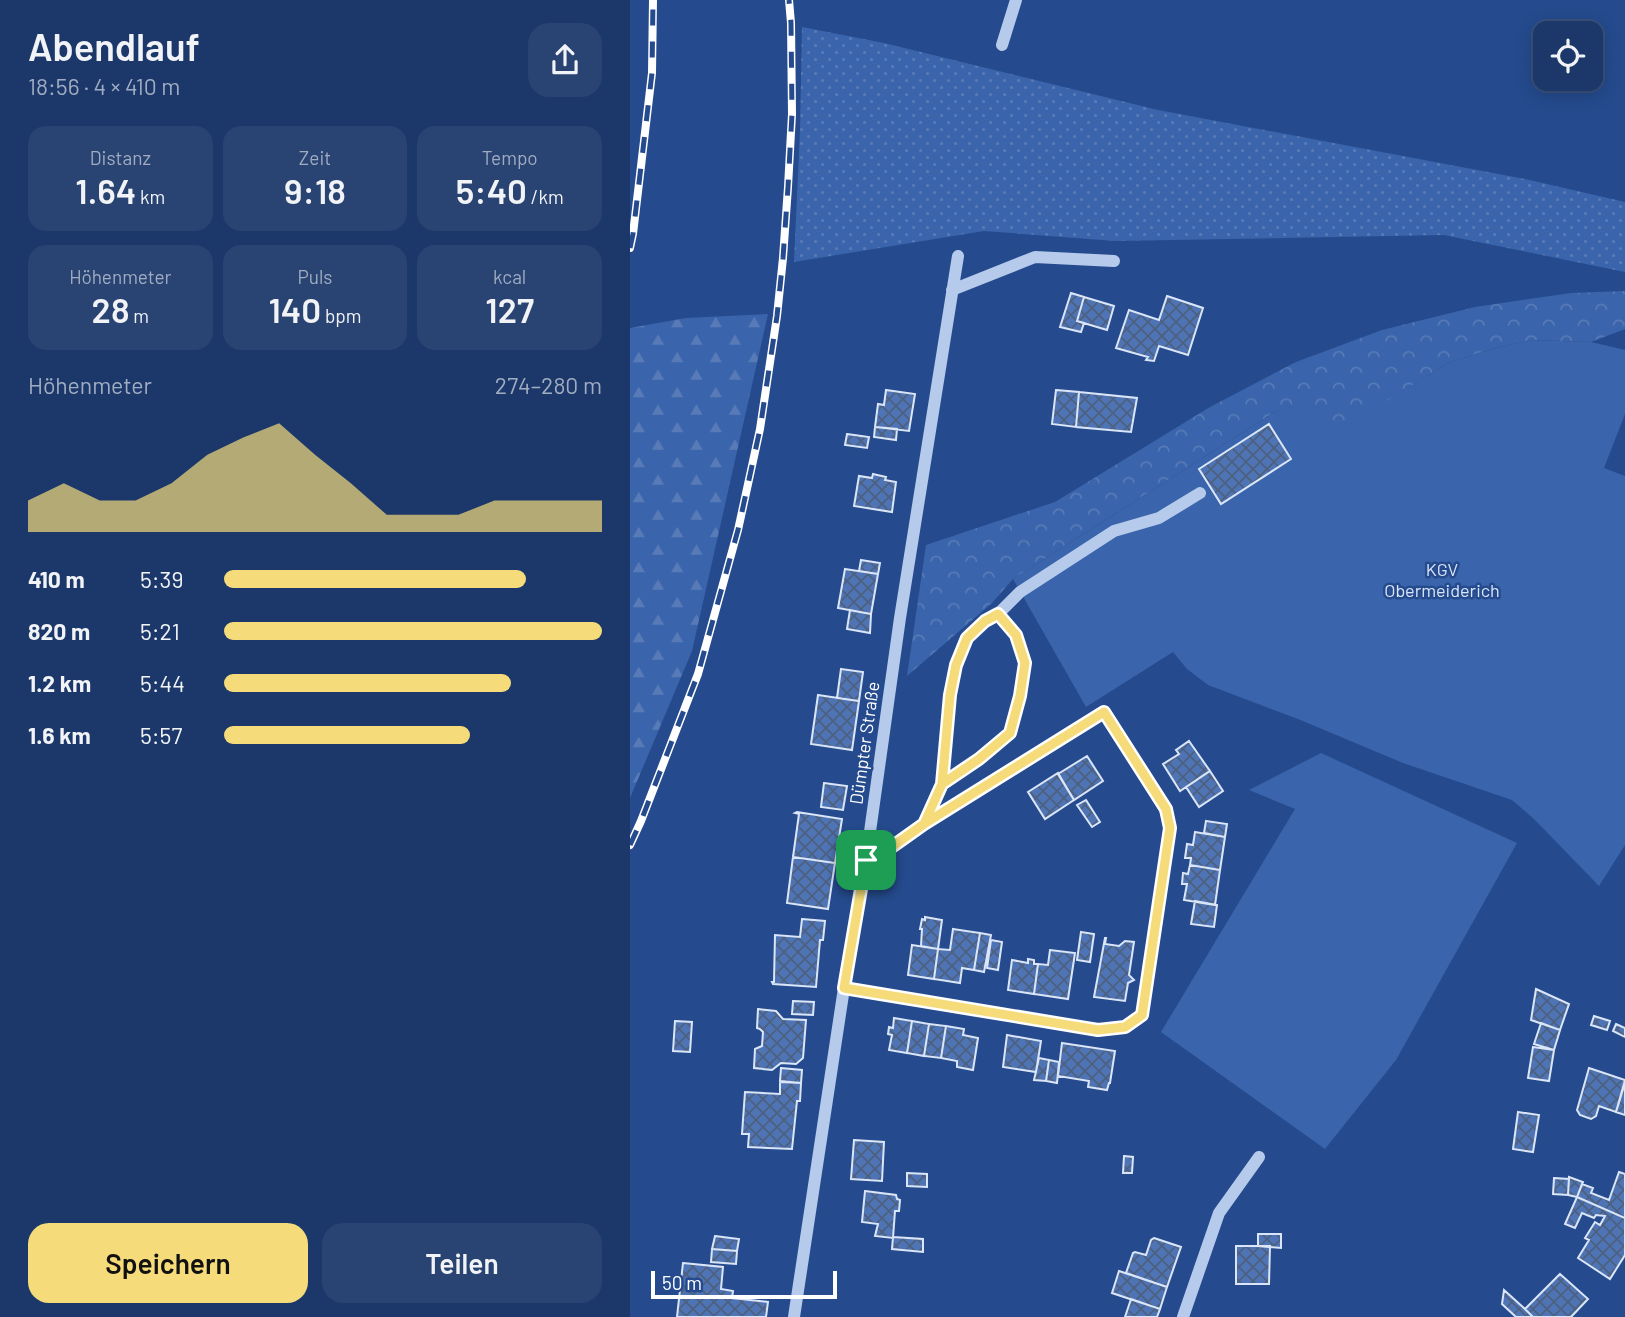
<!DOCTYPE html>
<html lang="de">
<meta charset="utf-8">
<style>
:root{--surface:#1c386a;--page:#294372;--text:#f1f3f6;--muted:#a0acc1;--line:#3a527e;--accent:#f5db7a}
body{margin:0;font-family:Barlow,sans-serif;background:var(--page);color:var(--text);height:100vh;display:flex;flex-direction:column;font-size:26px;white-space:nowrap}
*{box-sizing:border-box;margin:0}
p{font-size:23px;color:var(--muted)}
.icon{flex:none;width:38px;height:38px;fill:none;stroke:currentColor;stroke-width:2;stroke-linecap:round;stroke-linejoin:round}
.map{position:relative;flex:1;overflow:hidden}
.panel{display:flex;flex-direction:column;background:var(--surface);width:630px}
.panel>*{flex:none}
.buttons{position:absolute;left:903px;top:21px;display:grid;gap:14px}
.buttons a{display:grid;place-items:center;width:70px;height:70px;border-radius:14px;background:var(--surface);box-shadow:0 4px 18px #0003,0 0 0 2px var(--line);font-size:35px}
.scale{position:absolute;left:21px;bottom:18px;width:186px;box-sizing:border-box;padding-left:7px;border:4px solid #fff;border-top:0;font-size:19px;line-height:24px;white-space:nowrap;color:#fff;-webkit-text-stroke:5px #254b8e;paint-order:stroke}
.pin{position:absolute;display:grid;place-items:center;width:60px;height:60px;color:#fff;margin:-30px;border-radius:14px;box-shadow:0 4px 10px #0006}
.round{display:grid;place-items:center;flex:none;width:74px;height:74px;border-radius:21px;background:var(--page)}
.overview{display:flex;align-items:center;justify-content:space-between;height:119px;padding:0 28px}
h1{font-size:38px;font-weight:600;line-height:52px}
.figures{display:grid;grid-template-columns:repeat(3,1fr);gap:10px;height:119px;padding:7px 28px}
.figures div{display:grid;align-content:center;border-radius:18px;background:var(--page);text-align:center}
.figures b{font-size:35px;font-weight:600}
.figures small{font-size:19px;font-weight:400}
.figures p{font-size:19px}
.chart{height:196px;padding:14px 28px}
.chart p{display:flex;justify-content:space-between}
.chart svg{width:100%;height:126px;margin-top:7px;fill:var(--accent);opacity:.7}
.cta{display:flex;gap:14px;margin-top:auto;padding:14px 28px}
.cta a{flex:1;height:80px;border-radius:21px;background:var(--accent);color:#111;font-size:28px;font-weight:600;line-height:80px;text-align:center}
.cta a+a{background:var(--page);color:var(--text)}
ul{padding:0 28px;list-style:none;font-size:23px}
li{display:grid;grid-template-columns:112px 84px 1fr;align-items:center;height:52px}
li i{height:18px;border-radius:9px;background:var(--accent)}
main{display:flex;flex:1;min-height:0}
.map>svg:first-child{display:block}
.grass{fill:url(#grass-dots)}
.forest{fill:url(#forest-firs)}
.park{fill:url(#park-crowns)}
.garden{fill:#3a64ab}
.building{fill:url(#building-cross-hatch);stroke:#dae6f8;stroke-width:2}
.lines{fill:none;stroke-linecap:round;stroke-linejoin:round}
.minor{stroke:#b6caeb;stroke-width:12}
.rail-casing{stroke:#fff;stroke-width:8}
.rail{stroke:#254b8e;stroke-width:5;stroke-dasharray:16;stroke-linecap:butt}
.route-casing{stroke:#fff;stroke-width:14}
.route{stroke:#f5db7a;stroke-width:9}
.labels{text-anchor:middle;stroke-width:5;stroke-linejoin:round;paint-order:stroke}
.park-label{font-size:18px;fill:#dae6f8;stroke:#254b8e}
.street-label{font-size:18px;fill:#fff;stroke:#254b8e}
</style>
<main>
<section class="panel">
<div class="overview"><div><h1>Abendlauf</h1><p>18:56 · 4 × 410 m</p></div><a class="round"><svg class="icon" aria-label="share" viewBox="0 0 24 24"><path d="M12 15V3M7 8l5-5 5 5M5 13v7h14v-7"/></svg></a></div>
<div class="figures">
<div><p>Distanz</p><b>1.64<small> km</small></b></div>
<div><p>Zeit</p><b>9:18</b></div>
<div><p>Tempo</p><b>5:40<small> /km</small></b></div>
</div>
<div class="figures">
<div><p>Höhenmeter</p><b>28<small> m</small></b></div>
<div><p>Puls</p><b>140<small> bpm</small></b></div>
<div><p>kcal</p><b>127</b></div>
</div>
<div class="chart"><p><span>Höhenmeter</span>274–280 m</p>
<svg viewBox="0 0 160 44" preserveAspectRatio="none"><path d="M0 44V33L10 27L20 33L30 33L40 27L50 17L60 11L70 6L80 17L90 27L100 38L110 38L120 38L130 33L140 33L150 33L160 33V44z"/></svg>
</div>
<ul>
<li><b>410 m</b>5:39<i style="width:80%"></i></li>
<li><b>820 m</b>5:21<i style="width:100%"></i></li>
<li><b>1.2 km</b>5:44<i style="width:76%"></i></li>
<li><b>1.6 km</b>5:57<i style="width:65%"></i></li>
</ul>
<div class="cta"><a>Speichern</a><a>Teilen</a></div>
</section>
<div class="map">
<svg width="995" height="1317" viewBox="0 0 995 1317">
<defs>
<pattern id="grass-dots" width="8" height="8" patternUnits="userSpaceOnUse" patternTransform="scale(1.75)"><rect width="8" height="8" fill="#3a64ab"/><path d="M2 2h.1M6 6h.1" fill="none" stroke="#587bb8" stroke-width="1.8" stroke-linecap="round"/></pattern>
<pattern id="forest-firs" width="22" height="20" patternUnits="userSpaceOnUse" patternTransform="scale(1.75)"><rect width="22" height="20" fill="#3a64ab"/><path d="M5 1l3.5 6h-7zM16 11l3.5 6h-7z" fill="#587bb8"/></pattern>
<pattern id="park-crowns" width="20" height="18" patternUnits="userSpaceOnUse" patternTransform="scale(1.75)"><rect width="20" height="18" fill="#3a64ab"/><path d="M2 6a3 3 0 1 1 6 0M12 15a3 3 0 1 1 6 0" fill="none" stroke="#587bb8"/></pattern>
<pattern id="building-cross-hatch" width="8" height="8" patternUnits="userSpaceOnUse" patternTransform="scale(1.75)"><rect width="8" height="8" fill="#4e74b5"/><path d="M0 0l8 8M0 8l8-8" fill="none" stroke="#4d6080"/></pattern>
</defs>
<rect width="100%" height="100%" fill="#254b8e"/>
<path class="grass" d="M172,27l82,16 274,67 367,69 100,23v70l-181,-37 -329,6 -131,-10 -190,31 6,-132z"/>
<path class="forest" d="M138,314l-76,337 -62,147v-470l56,-10z"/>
<path class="park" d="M995,291v38l-34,13 -59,-2 -40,9 -44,14 -118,74 -52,-27 -265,169 -21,24 -85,73 19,-131 129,-43 155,-95 86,-45 86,-32 93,-23 96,-14z"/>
<path class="garden" d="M902,340l59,2 34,8v64l-21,54 21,8v369l-26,41 -65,-67 -22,-19 -109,-37 -105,-44 -90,-34 -21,-16 -14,-17 -87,55 -73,-128 265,-169 35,-9 17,35 118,-73 44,-14z
M691,753l196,90 -121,217 -71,89 -164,-117 134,-223 -46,-19z"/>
<path class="building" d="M441,293l13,4 -7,24 7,2 -3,9 -21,-5z
M537,296l36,12 -15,47 -29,-9 -5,15 -8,-1 2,-3 -32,-9 13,-38 30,10z
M454,297l30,9 -7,24 -30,-9z
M256,390l29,4 -6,37 -34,-4 3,-23 6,1z
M426,390l23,2 -3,35 -24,-3z
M449,392l58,6 -6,34 -55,-5z
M639,424l22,35 -70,45 -22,-35z
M245,427l22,2 -1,11 -22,-3z
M217,434l22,3 -2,11 -22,-3z
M243,474l13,3 -1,3 11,2 -4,30 -38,-6 5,-30 13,2z
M231,560l19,3 -2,11 -19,-3z
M215,569l33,5 -7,40 -33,-6z
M220,610l21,4 -1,19 -23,-4z
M211,669l22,3 -4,29 -22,-3z
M188,695l41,6 -7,49 -41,-6z
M559,741l21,30 -30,20 -17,-27 16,-10 -3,-4z
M457,756l16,25 -29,19 -16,-26z
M580,771l13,20 -24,16 -13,-20z
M428,773l16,27 -29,19 -17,-27z
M194,783l23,3 -4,24 -22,-3z
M456,800l14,22 -8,5 -15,-22z
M167,812l45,7 -7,44 -42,-6 6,-43 -4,-1z
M576,821l21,3 -2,13 -21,-4z
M565,832l30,5 -5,33 -30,-5 1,-7h-6l2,-14 6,1z
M163,857l42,6 -7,46 -41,-6z
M560,865l30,5 -5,35 -31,-5 3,-16h-5l1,-11 5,1z
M565,901l22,4 -3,22 -23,-3z
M295,917l17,3 -4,29 -17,-3 1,-17h-2l2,-10 3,1z
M172,919l23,2 -2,19h-3l-4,47 -43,-3 -1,-2h2l1,-47 25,2z
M323,929l27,4 -6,37 -12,-2 -2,15 -26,-4 4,-30 12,1z
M451,932l13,2 -4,28 -13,-2z
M350,933l11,2 -7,37 -10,-2z
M475,938h1l-1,6 14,2 6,-5 9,1 -5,33 5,5 -6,3 -3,18 -31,-4z
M361,940l11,2 -4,28 -11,-2z
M282,945l26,4 -4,30 -26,-4z
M420,950l25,3 -7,46 -34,-5 4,-30 10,1z
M398,959l6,1v4h4l-4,30 -26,-4 4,-30 16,3z
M906,989l33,15 -9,26 -29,-10z
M163,1001l21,1 -1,13 -21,-1z
M128,1009l18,2 7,8 23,1 -3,38 -7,6 -15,-1 -9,7 -18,-2 1,-19 7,-3 1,-14 -3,-3 -3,-1z
M964,1016l16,5 -3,9 -16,-5z
M264,1018l18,3 -5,32 -18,-3 3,-15 -4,-1 1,-7 4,1z
M45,1021l17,1 -2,30 -17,-1z
M282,1021l17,3 -5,32 -17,-3z
M911,1023l19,7 -6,20 -20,-6z
M299,1024l17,2 -5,32 -17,-2z
M986,1024l9,4v9l-12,-6z
M316,1026l18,3 -1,6 15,3 -5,32 -16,-3v-6l-16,-3z
M377,1035l34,6 -5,31 -33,-5z
M432,1043l53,8 -5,32h-1l-2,7 -19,-3 1,-6 -31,-5z
M903,1047l21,3 -5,31 -21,-3z
M409,1058l10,2 -3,21 -12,-1z
M419,1060l10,2 -2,21 -11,-2z
M151,1068l21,2 -1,13 -21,-2z
M959,1068l36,12 -9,32 -17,-6 -3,10 -5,3 -11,-4 -3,-5z
M150,1082l21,1 -1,18h-3l-5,48 -44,-2 1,-13h-7l3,-42 35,2z
M995,1083v32l-9,-3z
M888,1112l21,3 -6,37 -20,-3z
M224,1140l30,2 -2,39 -31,-2z
M494,1156l9,1 -1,16h-9z
M989,1172l6,2v44l-48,-21 5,-13 11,4 -2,5 18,7z
M277,1173l20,1v13l-20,-1z
M939,1177l14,5 -6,15 -9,-2z
M924,1178l15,1 -1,16 -15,-1z
M235,1191l31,4 1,4 3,1 -1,11h-4l-2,27 -18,-2 3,-12 -16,-2z
M947,1197l48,21v37l-15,24 -32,-21 11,-18 -4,-2 10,-16 5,3 5,-9 -9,-1 -2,3 -12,-5 -7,15 -10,-4z
M628,1234h23v14l-23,-2z
M85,1236l24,3 -2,12 -25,-2z
M263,1237l30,2v13l-31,-3z
M524,1238l27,9 -14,40 -41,-14 7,-20 2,-1 11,3 5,-15z
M606,1246h34l-1,38h-33z
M82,1249l25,2 -1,13 -25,-2z
M53,1263l40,4 -2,22 12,2 -1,7 36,4 -2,15h-89z
M489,1271l48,16 -7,22 -48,-16z
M930,1274l28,25 -17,18h-38l-8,-8z
M874,1290l21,19 8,8h-17l-14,-13z
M501,1299l29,10 -3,8h-32z"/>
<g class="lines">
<path class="minor" d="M372,45l14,-45
M322,290l83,-33 79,4
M312,784l8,-89 6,-30 11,-27 18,-17 13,-7 22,-22 94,-61 45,-13 41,-25
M294,824l18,-40 37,-25 31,-26 10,-37 5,-33 -9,-28 -18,-21
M214,988l254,42 27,-3 17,-12 28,-187 -5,-19 -61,-97 -180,112 -45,32 -13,4
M164,1317l50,-329 22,-128 34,-242 58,-362
M553,1317l36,-104 40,-56"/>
<defs>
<path id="rail" d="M0,248l3,-14 19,-161 1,-73
M0,845l11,-24 57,-147 40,-144 22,-101 17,-113 6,-58 5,-71 4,-73 -1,-91 -2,-23"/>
</defs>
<use href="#rail" class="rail-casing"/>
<use href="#rail" class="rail"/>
</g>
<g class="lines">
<defs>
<path id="route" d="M236,860l-22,128 254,42 27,-3 17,-12 28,-187 -4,-19 -62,-97 -180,112 18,-40 8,-89 6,-30 11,-27 18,-17 13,-7 18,21 9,28 -5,33 -10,37 -31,26 -37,25 -18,40 -45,32 -13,4"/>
</defs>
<use href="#route" class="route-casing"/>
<use href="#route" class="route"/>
</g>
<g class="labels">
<g class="park-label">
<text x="812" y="576">KGV<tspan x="812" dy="21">Obermeiderich</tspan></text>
</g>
<g class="street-label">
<text transform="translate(235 743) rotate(-82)" y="6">Dümpter Straße</text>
</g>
</g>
</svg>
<div class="buttons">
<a><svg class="icon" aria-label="locate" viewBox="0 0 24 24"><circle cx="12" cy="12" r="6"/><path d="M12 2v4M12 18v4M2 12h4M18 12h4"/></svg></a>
</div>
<div class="scale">50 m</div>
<div class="pin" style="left:236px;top:860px;background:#1e9e55"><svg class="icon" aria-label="arrive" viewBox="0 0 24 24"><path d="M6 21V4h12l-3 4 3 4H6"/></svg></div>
</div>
</main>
